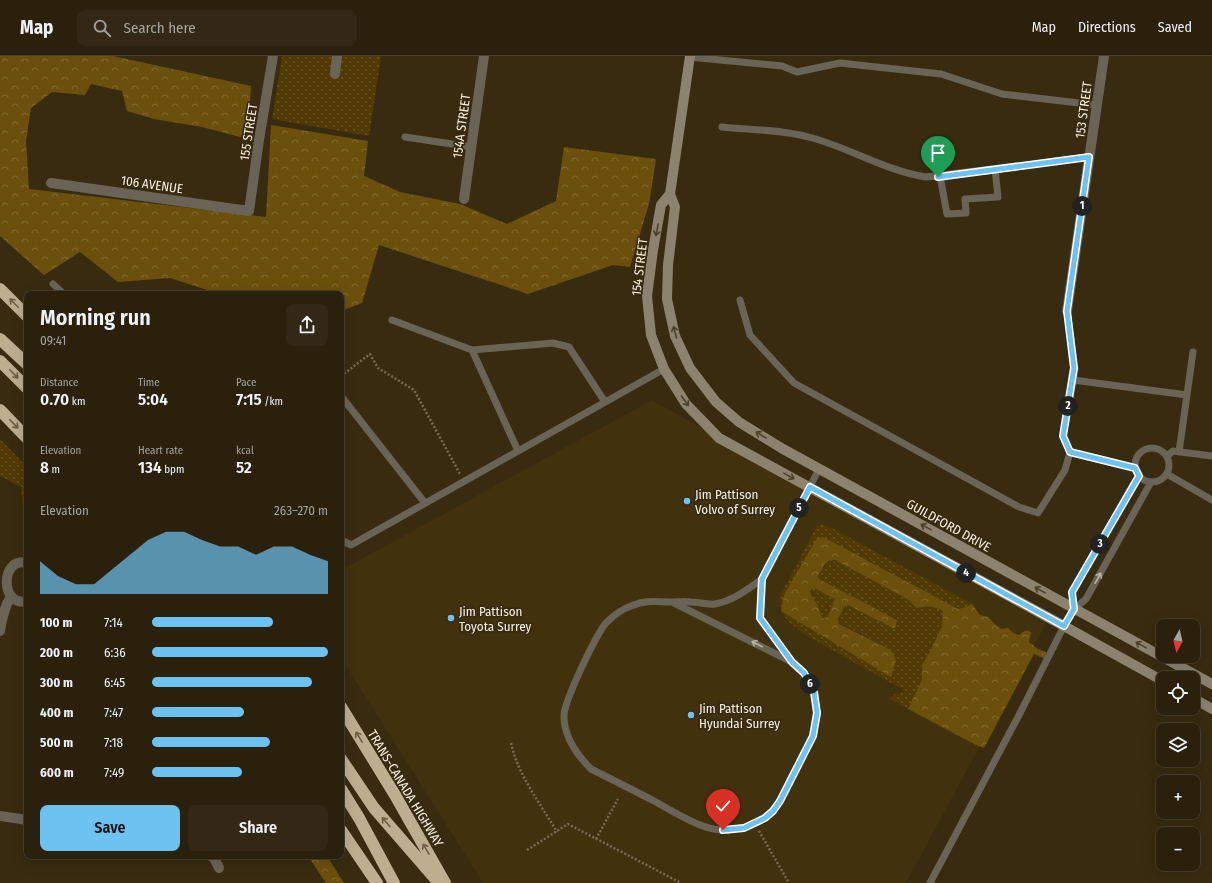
<!DOCTYPE html>
<meta charset="utf-8">
<style>
:root{--surface:#2a200c;--page:#322815;--text:#f1f3f6;--muted:#a5a39d;--line:#463e2d;--accent:#6cc3f2}
body{margin:0;font-family:"Fira Sans Condensed",sans-serif;background:var(--page);color:var(--text);height:100vh;display:flex;flex-direction:column;font-size:15px;white-space:nowrap}
*{box-sizing:border-box;margin:0}
p{font-size:13px;color:var(--muted)}
.icon{flex:none;width:22px;height:22px;fill:none;stroke:currentColor;stroke-width:2;stroke-linecap:round;stroke-linejoin:round}
.map{position:relative;flex:1;overflow:hidden}
.panel{position:absolute;left:24px;top:235px;width:320px;height:568px;display:flex;flex-direction:column;background:var(--surface);border-radius:8px;box-shadow:0 4px 16px #0002,0 0 0 1px var(--line)}
.panel>*{flex:none}
.needle{width:26px;rotate:188deg}
.buttons{position:absolute;left:1156px;top:563px;display:grid;gap:8px}
.buttons a{display:grid;place-items:center;width:44px;height:44px;border-radius:8px;background:var(--surface);box-shadow:0 4px 16px #0002,0 0 0 1px var(--line);font-size:20px}
.pin{position:absolute;display:grid;place-items:center;width:34px;height:34px;color:#fff;margin:-41px -17px;border-radius:50% 50% 50% 0;rotate:-45deg;box-shadow:0 0 4px #0007}
.pin .icon{rotate:45deg}
.km{position:absolute;width:20px;height:20px;margin:-10px;border-radius:50%;background:#222;color:#fff;font-size:11px;line-height:20px;text-align:center}
.round{display:grid;place-items:center;flex:none;width:42px;height:42px;border-radius:8px;background:var(--page)}
.summary{display:flex;align-items:center;justify-content:space-between;height:68px;padding:0 16px}
h1{font-size:22px;font-weight:600;line-height:30px}
.stats{display:grid;grid-template-columns:repeat(3,1fr);gap:6px;height:68px;padding:4px 16px}
.stats div{display:grid;align-content:center}
.stats b{font-size:17px;font-weight:600}
.stats small{font-size:11px;font-weight:400}
.stats p{font-size:11px}
.chart{height:112px;padding:8px 16px}
.chart p{display:flex;justify-content:space-between}
.chart svg{width:100%;height:72px;margin-top:4px;fill:var(--accent);opacity:.7}
.cta{display:flex;gap:8px;margin-top:auto;padding:8px 16px}
.cta a{flex:1;height:46px;border-radius:8px;background:var(--accent);color:#111;font-size:16px;font-weight:600;line-height:46px;text-align:center}
.cta a+a{background:var(--page);color:var(--text)}
ul{padding:0 16px;list-style:none;font-size:13px}
li{display:grid;grid-template-columns:64px 48px 1fr;align-items:center;height:30px}
li i{height:10px;border-radius:5px;background:var(--accent)}
header{display:flex;align-items:center;gap:24px;box-sizing:border-box;height:56px;padding:0 20px;background:var(--surface);border-bottom:1px solid var(--line)}
header strong{font-size:19px}
nav{display:flex;gap:22px;margin-inline-start:auto;font-size:14px}
.search{width:280px;height:36px;background:var(--page);display:flex;align-items:center;gap:10px;box-sizing:border-box;padding:0 14px;border-radius:8px;color:var(--muted);font-size:15px}
.map>svg:first-child{display:block}
.built{fill:#41310d}
.grass{fill:url(#grass-dots)}
.forest{fill:url(#forest-crowns);fill-rule:evenodd}
.park{fill:url(#park-crowns)}
.lines{fill:none;stroke-linecap:round;stroke-linejoin:round}
.path{stroke:#776c54;stroke-width:2.5;stroke-dasharray:2 2;stroke-linecap:butt}
.service{stroke:#6a6457;stroke-width:7}
.minor{stroke:#6a6457;stroke-width:10}
.secondary{stroke:#8c826e;stroke-width:10}
.motorway{stroke:#bdae8f;stroke-width:12}
.oneway{stroke:#4d4128}
.oneway2{stroke:#6d5f43}
.oneway3{stroke:#b9b2a3}
.route-casing{stroke:#fff;stroke-width:8}
.route{stroke:#6cc3f2;stroke-width:5}
.poi-dot{fill:#6cc3f2;stroke:#382b10;stroke-width:1.5}
.labels{text-anchor:middle;stroke-width:3.5;stroke-linejoin:round;paint-order:stroke}
.street-label{font-size:13px;fill:#f9f1e1;stroke:#382b10}
.poi-label{font-size:13px;fill:#f9f1e1;stroke:#382b10;text-anchor:start}
</style>
<header>
<strong>Map</strong>
<div class="search"><svg class="icon" aria-label="search" viewBox="0 0 24 24"><circle cx="10" cy="10" r="6"/><path d="M15 15l6 6"/></svg>Search here</div>
<nav><a>Map</a><a>Directions</a><a>Saved</a></nav>
</header>
<div class="map">
<svg width="1212" height="827" viewBox="0 0 1212 827">
<defs>
<pattern id="grass-dots" width="8" height="8" patternUnits="userSpaceOnUse"><rect width="8" height="8" fill="#503a00"/><path d="M2 2h.1M6 6h.1" fill="none" stroke="#6a5725" stroke-width="1.8" stroke-linecap="round"/></pattern>
<pattern id="forest-crowns" width="20" height="18" patternUnits="userSpaceOnUse"><rect width="20" height="18" fill="#6b500c"/><path d="M2 6a3 3 0 1 1 6 0M12 15a3 3 0 1 1 6 0" fill="none" stroke="#816a2f"/></pattern>
<pattern id="park-crowns" width="20" height="18" patternUnits="userSpaceOnUse"><rect width="20" height="18" fill="#503a00"/><path d="M2 6a3 3 0 1 1 6 0M12 15a3 3 0 1 1 6 0" fill="none" stroke="#6a5725"/></pattern>
</defs>
<rect width="100%" height="100%" fill="#382b10"/>
<path class="built" d="M652,344l395,222 -141,261h-423l-142,-225v-88z"/>
<path class="grass" d="M282,0h99l-12,80 -97,-17z
M0,383l27,28v77l-6,-57 -21,-11z
M822,469l8,2 142,77 -6,3 -8,2 -135,-71 -42,73 110,65v-26l-52,-27 -1,-4 6,-12 4,-2 45,23 -76,-50 9,-16 11,-1 72,39 7,8c11,-2 17,-3 27,3l-1,16 -13,26 -7,12v15l-14,29 -18,-10 4,-5 11,-3 -101,-57 -16,-13 -7,-10 -1,-15 37,-70z
M811,533h5l19,10 -8,20 -5,-1 -5,-14 -7,-11z"/>
<path class="forest" d="M0,0h113l138,30 -3,53 -46,-12 -48,-8 -27,-8 -5,-20 -31,-7 -6,11 -33,-3 -21,16 -5,33 3,48 237,28 5,-92 97,16 -4,35 36,16 60,12 47,20 49,-23 8,-54 92,12 -7,45 -19,63 -17,-2 -85,29 -149,-49 -17,58 -21,8v-17h-121l-50,-16 -52,4 -38,-30 -36,23 -44,-39z
M823,481l135,72 8,-2 6,-3 8,11 8,2 10,10 4,2 6,-1 5,5 6,2c4,-3 7,-6 12,-3l-2,10 9,7 8,3 -1,7 -11,-5 -50,94 -8,-3 -68,-36 14,-29v-15l7,-12 13,-26 1,-16c-10,-6 -16,-5 -27,-3l-7,-8 -74,-40 -9,2 -9,16 80,42 -2,8h-2l-45,-23 -4,2 -6,12 1,5 52,26 5,10 -5,17 -110,-66 3,-16 33,-57zM811,533h5l19,10 -8,19h-5l-5,-14 -7,-11z
M308,800h19l17,27h-18z"/>
<path class="park" d="M21,431l6,7v50z"/>
<g class="lines">
<path class="path" d="M341,320l29,-22 8,14 36,22 46,84
M511,687c7,32 29,60 46,89
M759,775l30,52
M596,783l22,-40
M527,794l41,-26 113,59"/>
<path class="service" d="M689,1l93,9 15,6 43,-9 101,11 61,20 94,11
M722,71c29,3 67,3 94,12 37,11 71,32 110,38l163,-20
M405,81l67,10
M940,120l7,38 19,-1 -1,-14 33,-2 -3,-28
M53,228l11,10
M740,244l10,35 44,48 225,124 19,6 27,-43 5,-18
M1067,255l8,58 -12,67 7,16 65,16
M392,264l80,30 81,-7 16,4 36,55
M472,294l46,101
M1073,324l114,15
M341,340l84,107
M1135 409a17 17 0 1 1 34 0a17 17 0 1 1-34 0Z
M1179,396l14,-100
M1167,400l6,-5 39,5
M1167,418l45,26
M341,484l10,5 313,-176
M762,523l-2,40 32,43 12,11 10,19 3,21 -4,23 -33,65c-18,26 -50,36 -80,24 -15,-6 -30,-15 -44,-23 -21,-11 -43,-22 -65,-33 -14,-14 -27,-32 -27,-53 0,-15 32,-81 42,-93 7,-7 16,-14 25,-17 16,-7 25,-4 42,-4 6,0 12,-1 18,0 7,0 16,3 24,2 18,-3 33,-15 47,-25z
M762,523l57,-110
M674,547l116,58
M1074,553l-2,-17 67,-116
M930,827l88,-166 46,-91 10,-17 12,-10 65,-117"/>
<path class="minor" d="M335,18l2,-18
M51,127l198,28 10,-71 14,-84
M464,143l20,-143
M1067,255l37,-255
M27,507c-27,-7 -27,45 0,38
M0,575c2,-12 4,-23 10,-33
M0,760l27,4
M211,800l3,2 5,10"/>
<path class="secondary" d="M690,0l-20,138 -9,11 -8,45 -6,46 4,39 13,34 22,35 33,34 345,188 99,55
M670,138l5,13 -7,58 -1,34 8,37 15,32 26,34 23,20 44,27 429,235
M1193,642l19,11"/>
<path class="motorway" d="M0,233l27,27
M0,283l27,25
M0,305l27,27
M0,354l27,28
M341,651l54,88 50,88
M341,703l33,49 65,75
M341,733l18,29 35,65
M341,774l36,53"/>
</g>
<defs><path id="oneway-shaft" d="M-6 0H5M1.5-3L5.5 0L1.5 3" fill="none" stroke-width="1.6" stroke-linecap="round" stroke-linejoin="round"/></defs>
<g class="oneway">
<use href="#oneway-shaft" transform="translate(657 174) rotate(101)"/>
<use href="#oneway-shaft" transform="translate(675 276) rotate(-105)"/>
<use href="#oneway-shaft" transform="translate(685 345) rotate(54)"/>
<use href="#oneway-shaft" transform="translate(761 379) rotate(-149)"/>
<use href="#oneway-shaft" transform="translate(789 420) rotate(29)"/>
<use href="#oneway-shaft" transform="translate(926 471) rotate(-151)"/>
<use href="#oneway-shaft" transform="translate(1040 534) rotate(-151)"/>
<use href="#oneway-shaft" transform="translate(1141 589) rotate(-151)"/>
</g>
<g class="oneway2">
<use href="#oneway-shaft" transform="translate(14 247) rotate(-135)"/>
<use href="#oneway-shaft" transform="translate(14 318) rotate(46)"/>
<use href="#oneway-shaft" transform="translate(14 368) rotate(46)"/>
<use href="#oneway-shaft" transform="translate(359 681) rotate(-122)"/>
<use href="#oneway-shaft" transform="translate(386 766) rotate(-131)"/>
<use href="#oneway-shaft" transform="translate(426 793) rotate(-120)"/>
</g>
<g class="oneway3">
<use href="#oneway-shaft" transform="translate(1098 522) rotate(-61)"/>
<use href="#oneway-shaft" transform="translate(757 588) rotate(-153)"/>
</g>
<g class="lines">
<defs>
<path id="route" d="M723,774l21,-2 21,-10 8,-7 7,-10 33,-65 4,-23 -3,-21 -10,-19 -12,-11 -32,-44 2,-39 48,-92 254,139 10,-17 -2,-17 67,-116 -4,-8 -65,-16 -7,-16 11,-68 -7,-57 22,-154 -151,20"/>
</defs>
<use href="#route" class="route-casing"/>
<use href="#route" class="route"/>
</g>
<g class="poi-dot">
<circle cx="687" cy="445" r="4"/>
<circle cx="451" cy="562" r="4"/>
<circle cx="691" cy="659" r="4"/>
</g>
<g class="labels">
<g class="street-label">
<text transform="translate(1083 54) rotate(-82)" y="5">153 STREET</text>
<text transform="translate(461 70) rotate(-82)" y="5">154A STREET</text>
<text transform="translate(248 76) rotate(-81)" y="5">155 STREET</text>
<text transform="translate(152 128) rotate(8)" y="5">106 AVENUE</text>
<text transform="translate(639 211) rotate(-83)" y="5">154 STREET</text>
<text transform="translate(949 469) rotate(29)" y="5">GUILDFORD DRIVE</text>
<text transform="translate(406 732) rotate(59)" y="5">TRANS-CANADA HIGHWAY</text>
</g>
<g class="poi-label">
<text x="695" y="443">Jim Pattison<tspan x="695" dy="15">Volvo of Surrey</tspan></text>
<text x="459" y="560">Jim Pattison<tspan x="459" dy="15">Toyota Surrey</tspan></text>
<text x="699" y="657">Jim Pattison<tspan x="699" dy="15">Hyundai Surrey</tspan></text>
</g>
</g>
</svg>
<div class="buttons">
<a><svg class="needle" viewBox="-14 -14 28 28"><path d="M0-13l5 13h-10z" fill="#e53935"/><path d="M0 13l5-13h-10z" fill="#a5a39d"/></svg></a>
<a><svg class="icon" aria-label="locate" viewBox="0 0 24 24"><circle cx="12" cy="12" r="6"/><path d="M12 2v4M12 18v4M2 12h4M18 12h4"/></svg></a>
<a><svg class="icon" aria-label="layers" viewBox="0 0 24 24"><path d="M12 4l9 5-9 5-9-5zM3 14l9 5 9-5"/></svg></a>
<a>+</a>
<a>−</a>
</div>
<div class="pin" style="left:938px;top:121px;background:#1e9e55"><svg class="icon" aria-label="arrive" viewBox="0 0 24 24"><path d="M6 21V4h12l-3 4 3 4H6"/></svg></div>
<div class="pin" style="left:723px;top:774px;background:#d93025"><svg class="icon" aria-label="check" viewBox="0 0 24 24"><path d="M5 12l5 5 9-10"/></svg></div>
<b class="km" style="left:1082px;top:150px">1</b>
<b class="km" style="left:1068px;top:350px">2</b>
<b class="km" style="left:1100px;top:488px">3</b>
<b class="km" style="left:966px;top:517px">4</b>
<b class="km" style="left:799px;top:452px">5</b>
<b class="km" style="left:810px;top:628px">6</b>
<section class="panel">
<div class="summary"><div><h1>Morning run</h1><p>09:41</p></div><a class="round"><svg class="icon" aria-label="share" viewBox="0 0 24 24"><path d="M12 15V3M7 8l5-5 5 5M5 13v7h14v-7"/></svg></a></div>
<div class="stats">
<div><p>Distance</p><b>0.70<small> km</small></b></div>
<div><p>Time</p><b>5:04</b></div>
<div><p>Pace</p><b>7:15<small> /km</small></b></div>
</div>
<div class="stats">
<div><p>Elevation</p><b>8<small> m</small></b></div>
<div><p>Heart rate</p><b>134<small> bpm</small></b></div>
<div><p>kcal</p><b>52</b></div>
</div>
<div class="chart"><p><span>Elevation</span>263–270 m</p>
<svg viewBox="0 0 160 44" preserveAspectRatio="none"><path d="M0 44V24L10 33L20 38L30 38L40 29L50 20L60 11L70 6L80 6L90 11L100 15L110 15L120 20L130 15L140 15L150 20L160 24V44z"/></svg>
</div>
<ul>
<li><b>100 m</b>7:14<i style="width:69%"></i></li>
<li><b>200 m</b>6:36<i style="width:100%"></i></li>
<li><b>300 m</b>6:45<i style="width:91%"></i></li>
<li><b>400 m</b>7:47<i style="width:52%"></i></li>
<li><b>500 m</b>7:18<i style="width:67%"></i></li>
<li><b>600 m</b>7:49<i style="width:51%"></i></li>
</ul>
<div class="cta"><a>Save</a><a>Share</a></div>
</section>
</div>
